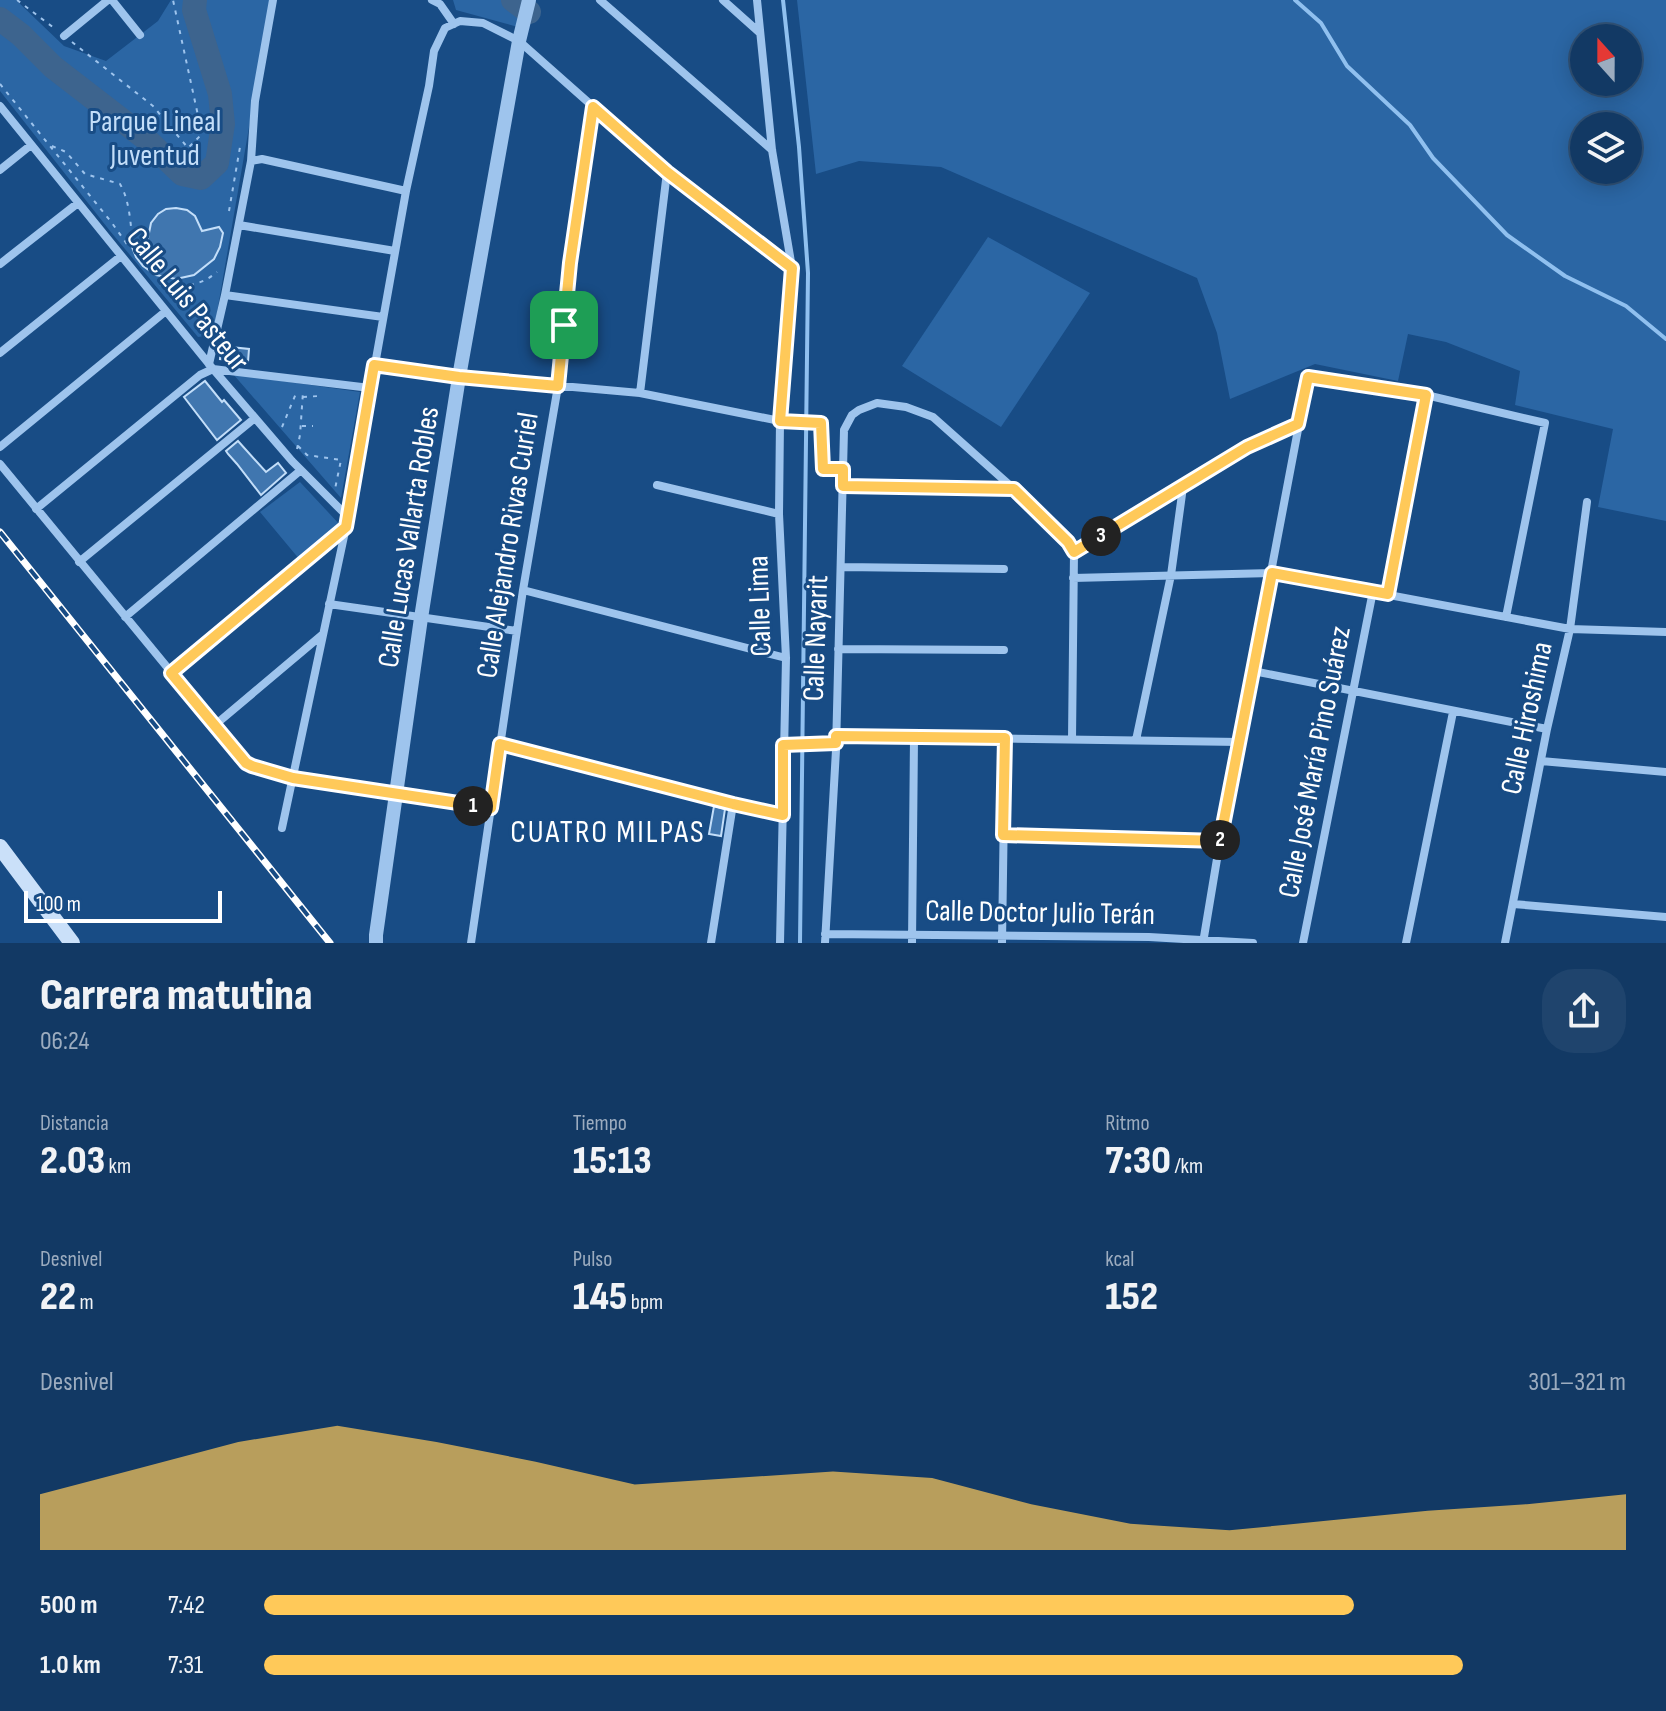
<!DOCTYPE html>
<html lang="es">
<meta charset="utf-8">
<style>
:root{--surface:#123964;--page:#1f446d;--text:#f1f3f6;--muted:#9cacbf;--line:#315378;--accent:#ffc959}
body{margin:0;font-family:"Sofia Sans Condensed",sans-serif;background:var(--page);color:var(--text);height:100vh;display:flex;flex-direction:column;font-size:30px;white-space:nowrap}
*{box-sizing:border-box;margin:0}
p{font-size:26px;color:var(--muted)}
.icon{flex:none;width:44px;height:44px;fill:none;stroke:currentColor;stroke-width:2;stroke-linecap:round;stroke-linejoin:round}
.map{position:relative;height:943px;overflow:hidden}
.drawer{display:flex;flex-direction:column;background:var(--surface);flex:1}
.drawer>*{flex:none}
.needle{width:52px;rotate:339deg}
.fabs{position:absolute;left:1570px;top:24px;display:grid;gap:16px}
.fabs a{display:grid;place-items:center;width:72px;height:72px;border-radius:50%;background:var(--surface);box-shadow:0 4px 20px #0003,0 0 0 2px var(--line);font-size:40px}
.scale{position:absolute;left:24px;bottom:20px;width:198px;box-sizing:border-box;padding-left:8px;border:4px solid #fff;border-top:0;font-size:22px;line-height:28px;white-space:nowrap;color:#fff;-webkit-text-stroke:6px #184c85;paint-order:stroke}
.pin{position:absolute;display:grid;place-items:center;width:68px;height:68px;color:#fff;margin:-34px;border-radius:16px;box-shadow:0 4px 12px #0006}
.km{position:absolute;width:40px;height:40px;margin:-20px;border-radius:50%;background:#222;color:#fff;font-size:22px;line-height:40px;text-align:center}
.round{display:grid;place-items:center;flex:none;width:84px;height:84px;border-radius:32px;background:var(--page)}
.headline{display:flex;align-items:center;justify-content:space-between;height:136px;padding:0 40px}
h1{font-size:44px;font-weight:800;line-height:60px}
.figures{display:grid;grid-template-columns:repeat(3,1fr);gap:12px;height:136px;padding:8px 40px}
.figures div{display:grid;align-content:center}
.figures b{font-size:40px;font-weight:800}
.figures small{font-size:22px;font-weight:400}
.figures p{font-size:22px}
.chart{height:224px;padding:16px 40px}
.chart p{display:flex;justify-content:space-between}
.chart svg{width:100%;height:144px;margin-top:8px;fill:var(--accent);opacity:.7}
ul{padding:0 40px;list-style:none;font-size:26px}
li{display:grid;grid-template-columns:128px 96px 1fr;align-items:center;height:60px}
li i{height:20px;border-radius:10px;background:var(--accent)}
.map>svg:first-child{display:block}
.green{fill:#2b66a4;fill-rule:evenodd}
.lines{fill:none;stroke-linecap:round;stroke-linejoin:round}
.stream{stroke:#90c0ef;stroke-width:4}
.river{stroke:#3d648e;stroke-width:24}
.building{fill:#4076af;stroke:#c3def9;stroke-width:2}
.path{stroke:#9ec4ed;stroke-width:2;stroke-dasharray:4 6;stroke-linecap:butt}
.minor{stroke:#9ec4ed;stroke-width:8}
.tertiary{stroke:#9ec4ed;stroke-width:14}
.secondary{stroke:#cae0f9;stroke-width:16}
.rail-casing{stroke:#fff;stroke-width:7}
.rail{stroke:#184c85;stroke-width:4;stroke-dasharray:12;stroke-linecap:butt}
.route-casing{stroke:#fff;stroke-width:16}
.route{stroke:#ffc959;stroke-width:10}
.labels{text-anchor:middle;stroke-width:6;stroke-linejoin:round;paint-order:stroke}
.park-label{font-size:30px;fill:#c3def9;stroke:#184c85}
.street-label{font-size:30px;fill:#fff;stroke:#184c85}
.neighbourhood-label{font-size:32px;letter-spacing:2px;fill:#fff;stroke:#184c85}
</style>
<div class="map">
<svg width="1666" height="943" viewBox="0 0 1666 943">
<rect width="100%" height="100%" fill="#184c85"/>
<path class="green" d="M0,0h16l48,46 42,15 52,-40 13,-21h100l-57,330 -3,5 -13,2 -88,-106 -110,-140z
M453,0h73l-8,27 -62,-17z
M797,0h869v521l-68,-14 15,-78 -98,-24 5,-34 -74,-29 -38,-8 -10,47 -83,-17 -85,35 -13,-66 -20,-55 -256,-111 -82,-6 -43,13zM1584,38h44v44h-44zM1584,126h44v44h-44z
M988,237l102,56 -89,134 -99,-61z
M233,374l127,18 -19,106z
M300,482l41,44 -41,34 -40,-48z"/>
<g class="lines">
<path class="stream" d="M783,0l16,147 9,126 -8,670
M1295,0l26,23 26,43 63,59 23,33 74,77 58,41 61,30 40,33"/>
<path class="river" d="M513,0l16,12
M0,19l21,16 32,32 92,71 37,36 19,4 16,-15 6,-39 -3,-30 -26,-84 1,-10"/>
</g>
<path class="building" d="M176,208l11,2 8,6 7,15 17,-4 4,6 -3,14 -6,12 -20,16 -18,4 -20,-4 -13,-9 -7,-9 -4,-10 15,-4 4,-20 7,-9 8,-5z
M221,346l28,3 -1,13 -28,-3z
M205,381l17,21 2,-2 17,20 -24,20 -33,-43z
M238,441l28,31 12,-9 8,10 -25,22 -24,-31 -9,-10 -2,-3z
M714,806l11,3 -4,27 -12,-2z"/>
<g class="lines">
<path class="path" d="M17,0l37,28
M72,42l81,64 35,42 14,-14 -29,-134
M0,84l112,139 17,24
M52,146l14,6 19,22 35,10c10,17 10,39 13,58l-3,3
M229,211l11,-64
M160,285c21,3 41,1 57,-13
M303,397l16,-1
M793,421l28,2 2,46h7
M302,426h11
M282,427l15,-36
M298,446l9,9 34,5 -6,29
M297,449l3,-14 3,-43
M797,745l29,-1"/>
<path class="minor" d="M112,0l28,35
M432,0l8,4 14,20
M600,0l172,150
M723,0l37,33
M757,0l15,150 20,118 -12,153 -1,93 7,144 -6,285
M64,36l44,-36
M0,106l213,263 79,92 55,55
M251,161l11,-2 144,32
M0,170l31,-25
M239,225l156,26
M0,264l78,-61
M225,295l158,22
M0,353l121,-97
M209,364l16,-69 26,-134 4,-60 18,-101
M374,365l85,12 181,16 140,28
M640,393l27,-221
M0,447l166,-136
M0,464l246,299 47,15 198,30
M657,485l122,29
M843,486l171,3
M36,509l164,-134 13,-6 157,19
M1074,552l173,-105 51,-23
M79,562l176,-144
M842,567l162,2
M1073,578l199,-5 298,56 96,3
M523,590l263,68
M1388,594l38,-199
M329,604l188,27
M125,617l176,-147
M838,649l166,1
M1253,671l294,58
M171,673l175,-146
M215,725l108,-91
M836,736l404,6
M1136,740l35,-165 12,-88
M500,744l233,60 50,11
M1541,761l125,11
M282,828l64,-301 60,-336 23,-105 5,-35 11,-23 15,-7 23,2 36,18 148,131 125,96
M1003,835l217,6
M1513,904l153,13
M825,934l324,3 104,6
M471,943l52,-353 35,-204 12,-123 23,-156
M711,943l22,-139
M825,943l11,-193 8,-320 8,-15 7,-5 18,-7 29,4 27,10 81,72 54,53 6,10 -2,187
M912,943l2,-205
M1002,943l3,-205
M1203,943l17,-102 88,-464 118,18 119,28 -39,194
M1303,943l70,-352
M1406,943l47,-231
M1505,943l42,-214 23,-100 17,-127"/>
<path class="tertiary" d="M376,943v-8l45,-317 38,-241 60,-336 10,-41"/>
<path class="secondary" d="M0,847l72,96"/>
<defs>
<path id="rail" d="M0,532l330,411"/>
</defs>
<use href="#rail" class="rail-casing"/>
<use href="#rail" class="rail"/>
</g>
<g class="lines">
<defs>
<path id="route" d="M593,107l74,65 125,96 -12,153 41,2 2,46h20v17l171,3 54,53 6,10 173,-105 51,-23 10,-47 118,18 -38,199 -116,-21 -52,268 -217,-6 2,-97 -169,-2v7l-53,2v70l-50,-11 -233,-60 -9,64 -198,-30 -41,-12 -6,-3 -75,-90 175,-146 28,-162 85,12 99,9 12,-123z"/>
</defs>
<use href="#route" class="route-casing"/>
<use href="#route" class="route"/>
</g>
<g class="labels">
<g class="park-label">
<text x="155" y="131">Parque Lineal<tspan x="155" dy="34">Juventud</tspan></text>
</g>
<g class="street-label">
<text transform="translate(188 299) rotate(51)" y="10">Calle Luis Pasteur</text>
<text transform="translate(408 537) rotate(-81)" y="10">Calle Lucas Vallarta Robles</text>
<text transform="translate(507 545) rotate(-81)" y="10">Calle Alejandro Rivas Curiel</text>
<text transform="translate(759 606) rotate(-92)" y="10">Calle Lima</text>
<text transform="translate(815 638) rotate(-88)" y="10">Calle Nayarit</text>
<text transform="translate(1526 718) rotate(-78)" y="10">Calle Hiroshima</text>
<text transform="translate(1314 762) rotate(-79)" y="10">Calle José María Pino Suárez</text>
<text transform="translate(1040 912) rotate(1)" y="10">Calle Doctor Julio Terán</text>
</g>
<g class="neighbourhood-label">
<text x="608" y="842">CUATRO MILPAS</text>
</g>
</g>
</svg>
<div class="fabs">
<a><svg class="needle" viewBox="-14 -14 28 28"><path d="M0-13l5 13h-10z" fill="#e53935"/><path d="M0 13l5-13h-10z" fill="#9cacbf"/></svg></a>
<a><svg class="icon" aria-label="layers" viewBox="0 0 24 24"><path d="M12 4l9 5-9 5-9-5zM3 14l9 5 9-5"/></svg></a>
</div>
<div class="scale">100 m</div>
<div class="pin" style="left:564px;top:325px;background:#1e9e55"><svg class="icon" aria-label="arrive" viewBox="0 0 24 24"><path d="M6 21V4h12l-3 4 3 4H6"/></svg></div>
<b class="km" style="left:473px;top:806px">1</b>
<b class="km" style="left:1220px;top:840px">2</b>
<b class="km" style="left:1101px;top:536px">3</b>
</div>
<section class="drawer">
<div class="headline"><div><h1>Carrera matutina</h1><p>06:24</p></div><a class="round"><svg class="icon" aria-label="share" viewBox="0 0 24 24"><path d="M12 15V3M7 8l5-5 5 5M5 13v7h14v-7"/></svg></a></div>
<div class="figures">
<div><p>Distancia</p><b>2.03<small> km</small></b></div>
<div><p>Tiempo</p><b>15:13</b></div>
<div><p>Ritmo</p><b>7:30<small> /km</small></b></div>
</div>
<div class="figures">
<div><p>Desnivel</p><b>22<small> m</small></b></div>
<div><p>Pulso</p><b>145<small> bpm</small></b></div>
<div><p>kcal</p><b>152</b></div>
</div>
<div class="chart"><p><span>Desnivel</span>301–321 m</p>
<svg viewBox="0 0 160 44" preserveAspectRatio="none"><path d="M0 44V27L10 19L20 11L30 6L40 11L50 17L60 24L70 22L80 20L90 22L100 30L110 36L120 38L130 35L140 32L150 30L160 27V44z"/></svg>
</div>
<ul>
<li><b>500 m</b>7:42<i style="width:80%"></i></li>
<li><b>1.0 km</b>7:31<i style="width:88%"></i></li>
</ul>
</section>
